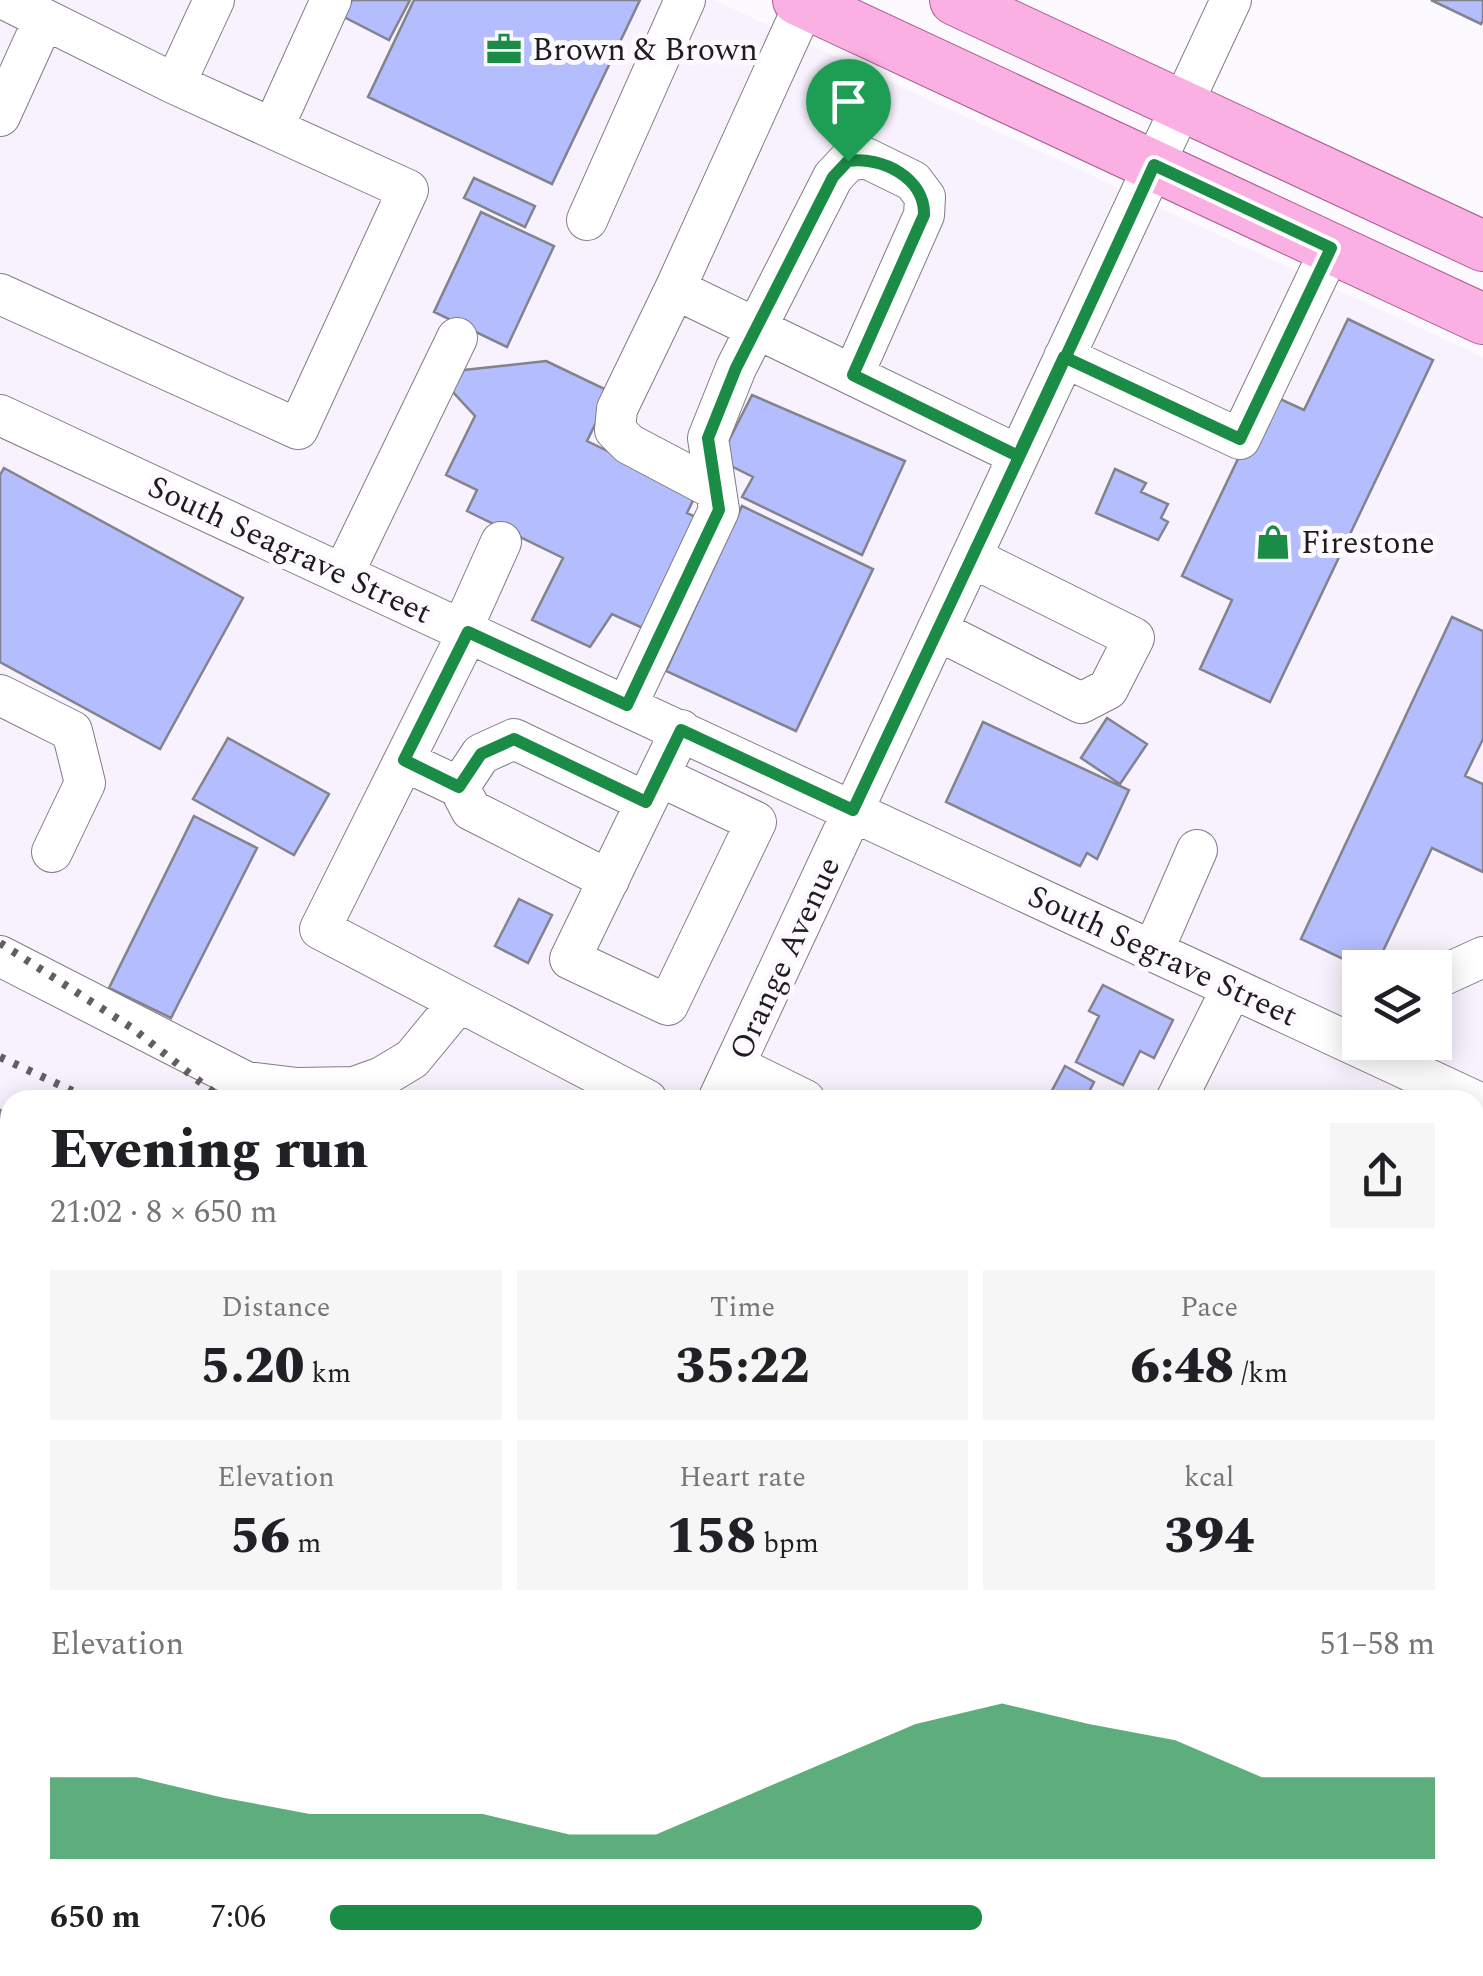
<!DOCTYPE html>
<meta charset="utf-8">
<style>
:root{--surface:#fff;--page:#f6f6f6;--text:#202124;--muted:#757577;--accent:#1a8c45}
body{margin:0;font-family:Spectral,serif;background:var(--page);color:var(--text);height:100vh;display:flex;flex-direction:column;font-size:38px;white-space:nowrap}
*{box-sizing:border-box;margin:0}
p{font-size:32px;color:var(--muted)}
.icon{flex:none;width:55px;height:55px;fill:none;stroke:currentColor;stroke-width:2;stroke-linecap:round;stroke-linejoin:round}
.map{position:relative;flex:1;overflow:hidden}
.drawer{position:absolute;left:0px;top:1090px;width:1485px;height:888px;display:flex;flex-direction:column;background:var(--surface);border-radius:30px 30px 0 0;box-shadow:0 5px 25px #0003}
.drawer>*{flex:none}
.tools{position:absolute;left:1342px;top:950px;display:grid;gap:20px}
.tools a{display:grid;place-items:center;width:110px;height:110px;border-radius:0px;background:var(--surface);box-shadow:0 5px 25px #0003;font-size:50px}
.pin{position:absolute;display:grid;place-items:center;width:85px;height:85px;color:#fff;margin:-102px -42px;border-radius:50% 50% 50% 0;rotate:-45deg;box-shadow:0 0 10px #0007}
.pin .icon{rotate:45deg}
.round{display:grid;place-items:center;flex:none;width:105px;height:105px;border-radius:0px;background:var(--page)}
.headline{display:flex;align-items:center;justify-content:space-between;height:170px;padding:0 50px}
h1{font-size:55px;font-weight:800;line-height:75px}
.metrics{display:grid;grid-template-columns:repeat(3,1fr);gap:15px;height:170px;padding:10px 50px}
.metrics div{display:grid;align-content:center;border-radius:0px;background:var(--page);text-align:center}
.metrics b{font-size:50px;font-weight:800}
.metrics small{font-size:28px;font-weight:400}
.metrics p{font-size:28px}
.chart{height:280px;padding:20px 50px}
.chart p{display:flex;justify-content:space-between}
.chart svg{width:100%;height:180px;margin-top:10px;fill:var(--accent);opacity:.7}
ul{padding:0 50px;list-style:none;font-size:32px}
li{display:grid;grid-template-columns:160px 120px 1fr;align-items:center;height:75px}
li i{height:25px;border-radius:12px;background:var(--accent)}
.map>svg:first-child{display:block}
.built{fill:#f8f1fe}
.building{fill:#b4bdfe;stroke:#83848b;stroke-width:2.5}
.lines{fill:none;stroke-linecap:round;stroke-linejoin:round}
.minor-casing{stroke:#807d83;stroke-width:42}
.major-casing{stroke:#ab5a91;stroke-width:52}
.minor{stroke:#fff;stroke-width:40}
.major{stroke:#fab0e2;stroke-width:50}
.rail{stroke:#615f62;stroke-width:8;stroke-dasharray:5 10;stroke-linecap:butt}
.route-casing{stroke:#fff;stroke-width:20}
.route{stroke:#1a8c45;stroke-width:12}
.labels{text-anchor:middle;stroke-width:10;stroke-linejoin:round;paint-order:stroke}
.poi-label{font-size:32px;fill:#1e1c1f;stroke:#fcfaff;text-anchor:start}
.street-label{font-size:32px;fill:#1e1c1f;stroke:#fcfaff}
</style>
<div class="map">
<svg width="1483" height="1976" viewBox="0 0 1483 1976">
<rect width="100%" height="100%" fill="#fcfaff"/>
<path class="built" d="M0,0h714l407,189 -279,596 -842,-390z
M1156,206l327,151v728l-90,-42 42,-1v-74h-75v59l-482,-225z
M0,435l442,205 -146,294 33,21 149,-298 349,161 -131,282h-686v292l-10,-5z
M863,835l343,161 -52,104h-414z
M1242,1013l188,87h-232z
M1475,1121l8,3v148l-8,16z
M1483,1363v613h-241l-18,-8h251v-588z
M0,1427l10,5v536h283l-4,8h-289z
M336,1968h805l17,8h-825z"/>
<path class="building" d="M352,0h58l-21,40 -45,-23z
M414,0h226l-88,184 -184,-87z
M1431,0h52v20l-2,4z
M474,178l61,28 -10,21 -61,-29z
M481,212l73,34 -47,101 -73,-35z
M1348,319l85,41 -163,342 -70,-33 32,-69 -50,-24 87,-182 35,16z
M546,361l65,31 -24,49 109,53 -9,19 11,5 -53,111 -33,-15 -22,33 -58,-27 31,-62 -96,-47 10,-21 -31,-15 29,-59 -23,-25 12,-21z
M752,395l153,66 -43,94 -120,-58 11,-20 -34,-17z
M4,468l239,130 -83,151 -160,-87v-187z
M1115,469l31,14 -5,9 27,12 -7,14 7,4 -10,18 -62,-27z
M742,506l131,63 -77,162 -130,-60z
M1452,617l31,14v108l-18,37 18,8v88l-51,-24 -57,120h-13l-61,-29z
M1107,718l40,26 -27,40 -39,-26z
M983,722l146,68 -32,69 -10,-6 -7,13 -134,-64z
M228,738l101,56 -35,61 -101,-56z
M194,816l63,32 -86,170 -62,-30z
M519,899l33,16 -24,48 -33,-17z
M1103,985l70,35 -19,38 -14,-7 -17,34 -47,-23 23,-46 -10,-5z
M1065,1066l29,16 -5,10 16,8h-58z
M0,1110l10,4v57l-8,17z
M1475,1171l8,4v18l-8,15z
M10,1187v84l-10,-5v-60z
M0,1269l10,5v41l-10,22z
M1475,1437l8,5v49l-8,-5z
M1478,1573l5,3v38l-8,-4z
M465,1968h172l-4,8h-150z
M972,1968h89l-4,8h-89z"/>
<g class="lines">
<defs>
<path id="minor" d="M6,0l169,84 39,-84
M0,116l44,-97
M273,128l58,-128
M587,220l98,-220
M675,289l130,-286
M0,294l298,135 110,-239 -233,-106
M1064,357l176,82 91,-191
M0,415l1473,685
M716,490l-87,-46 -14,-14 2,-21 58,-120 343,166
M343,574l114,-236
M462,629l39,-87
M937,630l144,73 27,-14 26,-51 -163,-81
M468,632l-148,297 327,171
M0,695l72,36 13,52 -33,69
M627,705l92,-195 -11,-72 28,-70 97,-191 15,-16 18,-3 47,23 12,16 -1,18 -71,160
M404,761l55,26 12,23 138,70
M659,776l97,46 -88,183 -98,-46 111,-229
M459,787l22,-33 33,-15 132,63
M1153,951l44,-101
M0,956l246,126 51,6 57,-1 28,-10 30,-18 47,-57
M1435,979l48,-22
M734,1065l71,35
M718,1100l513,-1100
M1176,1100l56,-112
M1475,1335l8,-17
M0,1407l10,5
M1475,1555l8,4
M425,1968l18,8
M1183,1968l18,8
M311,1976l4,-8"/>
<path id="major" d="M798,0l685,319
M955,0l528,246"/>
</defs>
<use href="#minor" class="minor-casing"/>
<use href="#major" class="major-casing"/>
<use href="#minor" class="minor"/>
<use href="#major" class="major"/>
<path class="rail" d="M0,943l132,85 91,72
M0,1057l92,43
M1475,1739l8,4"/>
</g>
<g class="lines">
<defs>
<path id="route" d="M848,161l-15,16 -97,191 -28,70 11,72 -92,195 -159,-73 -64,128 55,27 22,-33 33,-15 132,63 35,-72 172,80c101,-215 203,-429 301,-645l177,83 -91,191 -176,-82 -46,99 -165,-81 71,-160c1,-37 -42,-59 -76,-54"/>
</defs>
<use href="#route" class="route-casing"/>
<use href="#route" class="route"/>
</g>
<defs>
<symbol id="office-bare" viewBox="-9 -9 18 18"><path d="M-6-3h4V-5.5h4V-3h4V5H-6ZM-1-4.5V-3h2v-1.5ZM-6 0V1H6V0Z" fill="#1a8c45" stroke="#fcfaff" stroke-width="2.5" paint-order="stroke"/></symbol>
<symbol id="shop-bare" viewBox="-9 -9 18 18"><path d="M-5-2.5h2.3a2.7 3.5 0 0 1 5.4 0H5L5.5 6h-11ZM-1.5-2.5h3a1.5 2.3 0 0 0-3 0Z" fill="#1a8c45" stroke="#fcfaff" stroke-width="2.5" paint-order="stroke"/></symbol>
</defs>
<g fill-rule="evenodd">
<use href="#office-bare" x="479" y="24" width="50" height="50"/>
<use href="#shop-bare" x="1248" y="517" width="50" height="50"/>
</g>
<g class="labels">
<g class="poi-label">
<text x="532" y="60">Brown &amp; Brown</text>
<text x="1301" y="553">Firestone</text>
</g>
<g class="street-label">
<text transform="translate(290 549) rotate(25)" y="11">South Seagrave Street</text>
<text transform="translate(1163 955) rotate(25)" y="11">South Segrave Street</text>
<text transform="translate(784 958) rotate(-65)" y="11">Orange Avenue</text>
</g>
</g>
</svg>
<div class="tools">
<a><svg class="icon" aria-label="layers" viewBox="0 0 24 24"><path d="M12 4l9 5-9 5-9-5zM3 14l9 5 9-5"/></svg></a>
</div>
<div class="pin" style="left:848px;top:161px;background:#1e9e55"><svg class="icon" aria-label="arrive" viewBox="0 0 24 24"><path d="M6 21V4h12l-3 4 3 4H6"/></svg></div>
<section class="drawer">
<div class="headline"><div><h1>Evening run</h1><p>21:02 · 8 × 650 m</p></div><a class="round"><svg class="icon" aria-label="share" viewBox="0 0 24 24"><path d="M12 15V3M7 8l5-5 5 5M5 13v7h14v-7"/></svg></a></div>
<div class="metrics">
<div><p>Distance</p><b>5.20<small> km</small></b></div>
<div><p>Time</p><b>35:22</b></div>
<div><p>Pace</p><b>6:48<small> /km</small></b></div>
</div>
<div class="metrics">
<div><p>Elevation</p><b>56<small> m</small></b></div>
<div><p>Heart rate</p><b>158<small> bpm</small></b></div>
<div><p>kcal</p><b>394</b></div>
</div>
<div class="chart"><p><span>Elevation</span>51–58 m</p>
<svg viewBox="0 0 160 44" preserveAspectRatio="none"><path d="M0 44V24L10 24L20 29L30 33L40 33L50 33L60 38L70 38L80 29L90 20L100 11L110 6L120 11L130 15L140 24L150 24L160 24V44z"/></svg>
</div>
<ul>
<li><b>650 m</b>7:06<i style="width:59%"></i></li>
</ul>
</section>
</div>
